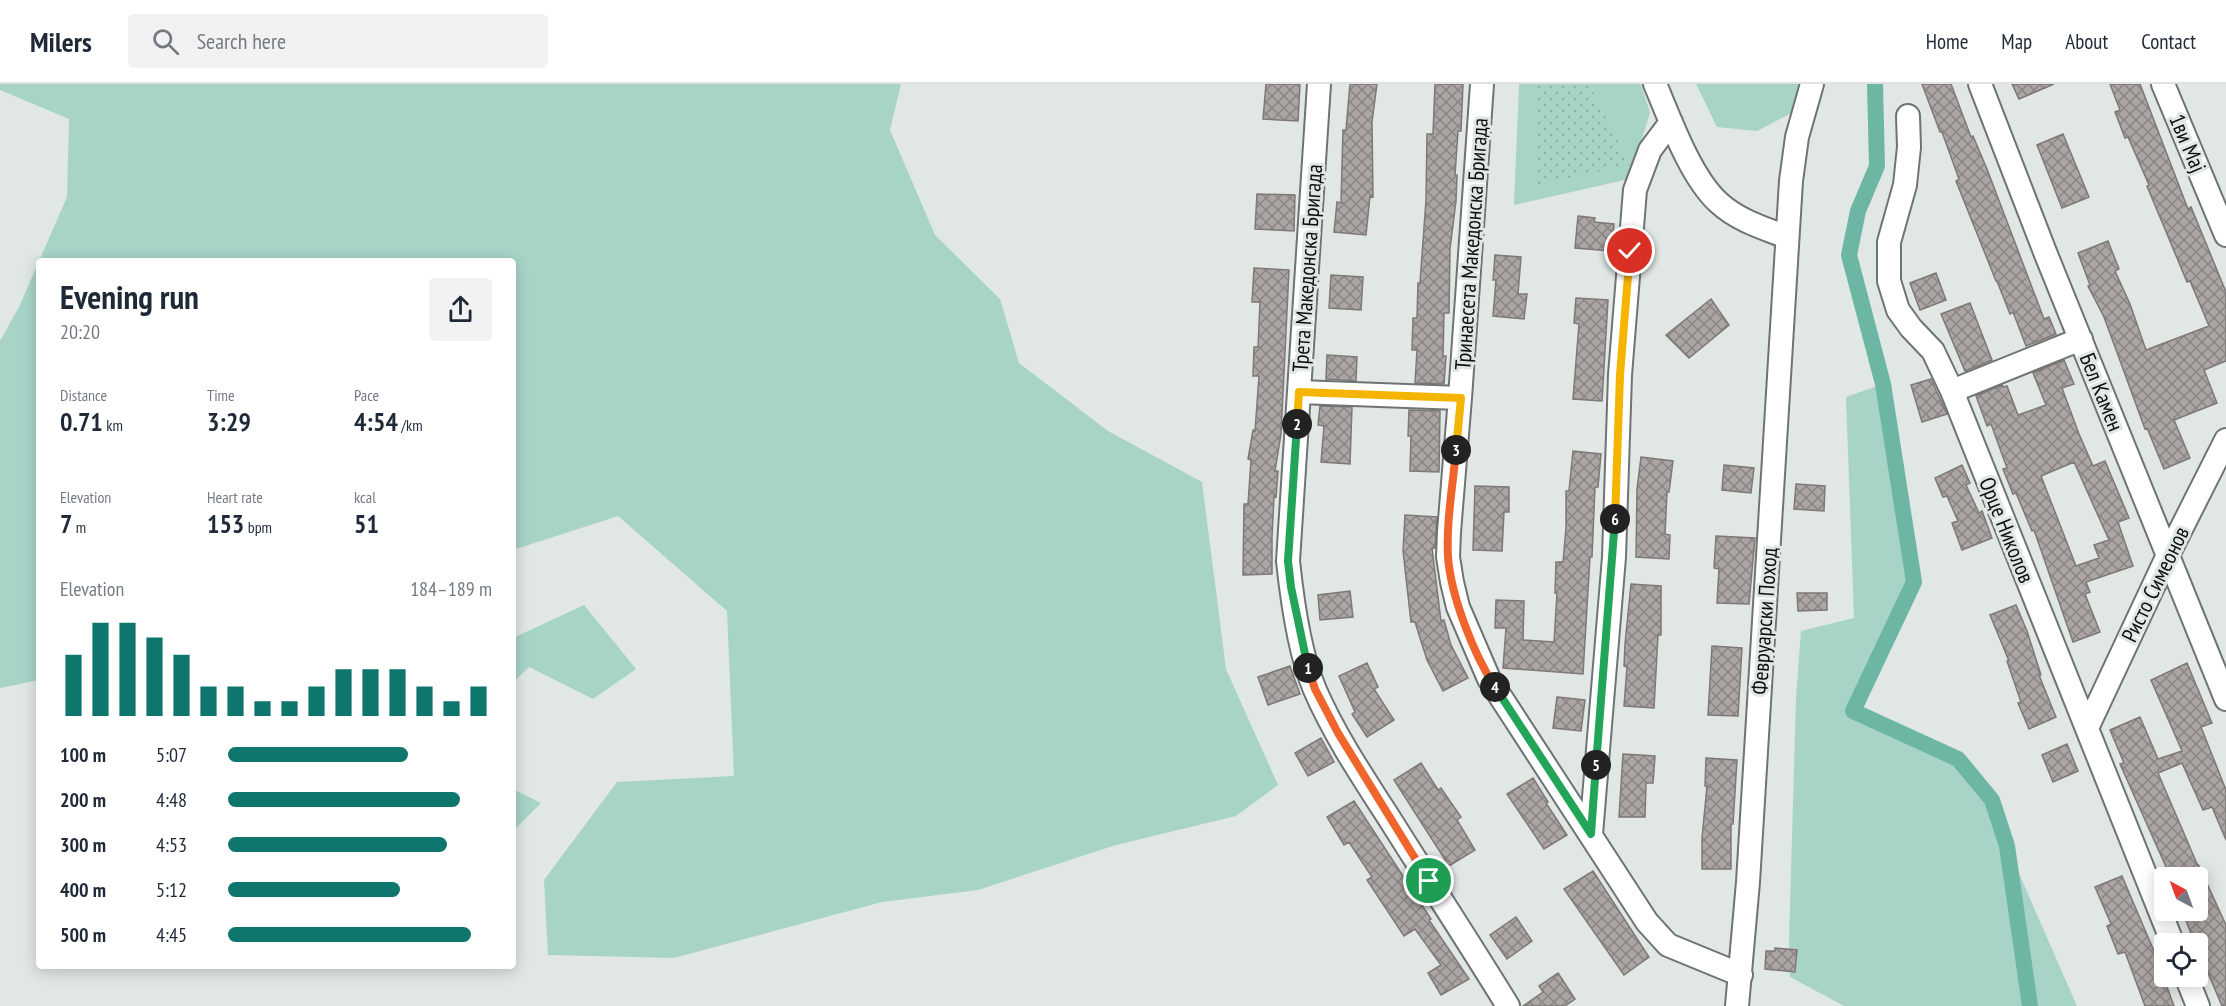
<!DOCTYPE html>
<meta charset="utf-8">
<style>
:root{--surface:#fff;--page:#f2f2f3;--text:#1f2937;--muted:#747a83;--line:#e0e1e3;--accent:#0f766e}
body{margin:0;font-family:"PT Sans Narrow",sans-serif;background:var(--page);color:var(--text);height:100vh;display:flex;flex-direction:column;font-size:22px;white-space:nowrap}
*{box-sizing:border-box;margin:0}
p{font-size:20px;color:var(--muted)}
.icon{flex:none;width:33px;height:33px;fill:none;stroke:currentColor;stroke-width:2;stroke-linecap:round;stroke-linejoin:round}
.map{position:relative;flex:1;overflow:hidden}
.details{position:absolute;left:36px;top:174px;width:480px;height:711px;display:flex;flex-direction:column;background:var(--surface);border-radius:6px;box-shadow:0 3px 15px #0003}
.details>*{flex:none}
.needle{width:39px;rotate:319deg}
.tools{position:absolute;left:2154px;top:783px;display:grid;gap:12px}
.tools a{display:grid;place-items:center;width:54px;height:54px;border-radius:6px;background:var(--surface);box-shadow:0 3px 15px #0003;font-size:30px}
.pin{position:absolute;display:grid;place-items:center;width:51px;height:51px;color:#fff;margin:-26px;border:3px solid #fff;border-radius:50%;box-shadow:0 2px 6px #0007}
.km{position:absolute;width:30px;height:30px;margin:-15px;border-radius:50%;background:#222;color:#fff;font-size:16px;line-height:30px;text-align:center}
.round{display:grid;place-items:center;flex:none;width:63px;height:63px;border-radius:6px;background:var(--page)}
.headline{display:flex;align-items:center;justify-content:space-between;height:102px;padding:0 24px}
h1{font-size:33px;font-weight:700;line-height:45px}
.figures{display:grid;grid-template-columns:repeat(3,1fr);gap:9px;height:102px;padding:6px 24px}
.figures div{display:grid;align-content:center}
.figures b{font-size:26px;font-weight:700}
.figures small{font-size:16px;font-weight:400}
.figures p{font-size:16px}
.chart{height:168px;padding:12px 24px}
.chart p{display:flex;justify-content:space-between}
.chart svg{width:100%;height:108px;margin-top:6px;stroke:var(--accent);stroke-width:6}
ul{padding:0 24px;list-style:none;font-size:20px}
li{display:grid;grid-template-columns:96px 72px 1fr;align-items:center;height:45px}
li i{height:15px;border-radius:8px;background:var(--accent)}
header{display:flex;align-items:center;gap:36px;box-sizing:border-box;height:84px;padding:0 30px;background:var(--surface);border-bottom:2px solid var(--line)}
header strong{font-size:28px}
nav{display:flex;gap:33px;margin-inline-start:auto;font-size:21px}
.search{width:420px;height:54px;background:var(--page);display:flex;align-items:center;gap:15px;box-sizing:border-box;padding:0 21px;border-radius:6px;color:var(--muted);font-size:22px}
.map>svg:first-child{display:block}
.grass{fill:#a8d4c8}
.park{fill:url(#park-dots)}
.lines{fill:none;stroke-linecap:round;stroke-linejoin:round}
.canal{stroke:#6db6a3;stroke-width:16}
.building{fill:url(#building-cross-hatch);stroke:#7e7876;stroke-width:1.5;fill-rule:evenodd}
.minor-casing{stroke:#6e7473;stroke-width:26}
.minor{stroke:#fff;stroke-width:22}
.split-1-casing{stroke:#fff;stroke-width:12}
.split-2-casing{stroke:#fff;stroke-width:12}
.split-3-casing{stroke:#fff;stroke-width:12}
.split-4-casing{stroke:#fff;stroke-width:12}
.split-5-casing{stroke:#fff;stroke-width:12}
.split-6-casing{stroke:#fff;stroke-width:12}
.split-7-casing{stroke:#fff;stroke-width:12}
.split-1{stroke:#f0652b;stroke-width:8}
.split-2{stroke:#22a559;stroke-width:8}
.split-3{stroke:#f5b400;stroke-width:8}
.split-4{stroke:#f0652b;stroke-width:8}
.split-5{stroke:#22a559;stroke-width:8}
.split-6{stroke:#22a559;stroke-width:8}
.split-7{stroke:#f5b400;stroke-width:8}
.labels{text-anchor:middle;stroke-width:6;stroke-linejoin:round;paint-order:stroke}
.street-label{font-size:22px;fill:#0e100f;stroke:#e0e7e5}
</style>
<header>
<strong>Milers</strong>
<div class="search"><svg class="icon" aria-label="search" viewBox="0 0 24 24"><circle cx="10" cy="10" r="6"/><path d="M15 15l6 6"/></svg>Search here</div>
<nav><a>Home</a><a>Map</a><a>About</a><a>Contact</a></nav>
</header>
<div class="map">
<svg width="2226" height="922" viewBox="0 0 2226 922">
<defs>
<pattern id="park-dots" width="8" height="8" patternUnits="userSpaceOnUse" patternTransform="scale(1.5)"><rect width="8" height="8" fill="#a8d4c8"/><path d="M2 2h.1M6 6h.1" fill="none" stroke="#8fb5ab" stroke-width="1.8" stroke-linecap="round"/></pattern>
<pattern id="building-cross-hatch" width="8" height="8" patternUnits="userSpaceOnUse" patternTransform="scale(1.5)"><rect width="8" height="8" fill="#aba5a3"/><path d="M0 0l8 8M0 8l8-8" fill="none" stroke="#8a8583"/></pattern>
</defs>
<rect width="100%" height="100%" fill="#e0e7e5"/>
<path class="grass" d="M0,0h901l-11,46 45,105 65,64 19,64 89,68 94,51 24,187 52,116 -42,31 -120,29 -138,45 -96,12 -208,56 -126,-3 -4,-75 73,-98 117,-6 -7,-165 -109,-95 -105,34v-289h-474l28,-64 2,-78 -69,-29z
M1519,0h122l9,29 -21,66 -115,26z
M1696,0h108l-7,26 -40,21 -40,-4z
M39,177v419l-39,8v-347l20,-36z
M1883,300l34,192 -64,135 105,48 34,41 15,46 70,160h-233l-54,-29 -1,-35 7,-245 5,-66 53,-13 -8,-221z
M584,521l52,64 -43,30 -64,-32 -16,15v-44z
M513,705l28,14 -28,28z"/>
<path class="park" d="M1537,0l53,2 40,79 -95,20z"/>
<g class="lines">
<path class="canal" d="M1875,0l2,82 -19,45 -9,44 34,129 31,198 -61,129 105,48 34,41 15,46 23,160"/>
</g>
<path class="building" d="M1266,0h34l-2,37 -35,-2z
M1350,0h27l-5,38 1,75 -3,-1 -4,39 -32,-3 3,-30 4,1 2,-73h3z
M1435,0h28l-2,47h-3l-3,44h2l-1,26 -6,48 -1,64h-5l-1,43h3l-2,28 -29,-1 2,-33h-5l1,-32h4l1,-35h2l6,-83 1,-66h6z
M1922,0h29l20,53 2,-1 14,33 57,150 5,-2 7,17 -30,12 -13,-34 -3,2 -13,-33h-1l-40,-100 3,-2 -17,-47h-2z
M2012,0h42l-35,15z
M2110,0h30l48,125 3,-2 35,85v69l-22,9 13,33 -43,17 16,38 -26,11 -17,-41 -2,1 -41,-112 -16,-31 2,-1 -12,-32 30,-12 11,28 -4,2 15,33 16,46 63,-24 -19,-45 -3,1 -40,-96 2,-1 -21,-48 -3,1 -10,-26 5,-2z
M2063,50l26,63 -27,11 -25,-63z
M1257,110l38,1 -1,36 -39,-2z
M1578,132l17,2 -1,4 20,2 -3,27 -36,-3z
M1495,171l26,2 -3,37h9l-3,25 -31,-3 3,-36h-3z
M1254,184l35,2 -8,164 -6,37h3l-2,26 -2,-1 -2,41v37l-29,1 1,-71h4l3,-44 -3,-1 5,-29 2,1 4,-55h-6l1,-29h4l2,-45h-8z
M1936,189l10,27 -26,10 -10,-27z
M1331,191l32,2 -2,33 -32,-2z
M1576,214l32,2 -6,101 -29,-2 6,-75 -5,-1z
M1711,215l18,26 -40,33 -23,-23z
M1970,219l22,57 -27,11 -24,-57z
M1327,271l30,2 -1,24 -30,-2z
M2064,276l10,24 -12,4 17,46 14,32 12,-5 24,57 -11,4 15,44 -47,16 4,10 -5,2 15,38 -27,10 -39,-112 -2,1 -16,-38 -3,1 -10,-25 4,-1 -16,-44 -4,2 -11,-30 26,-11 1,2 4,-1 11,29 28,-10 -13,-32zM2074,378l35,78 -15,5 5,13 -23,8 -35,-90z
M1931,295l16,35 -25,8 -11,-37z
M1320,322l32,1 -2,57 -29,-2 3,-36 -6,-1z
M1409,326l31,1 -1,61 -29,-1 1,-35h-3z
M1573,367l28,3 -3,33h-3l-3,70h-2l-7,117 -80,-6 3,-40h-11l1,-28 28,1 -1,39 31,2 3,-49h-2l1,-31h7l3,-34v-37h3z
M1641,373l32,4 -4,31h-2l-2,42 5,1 -1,24 -33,-2 1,-68z
M1724,381l30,3 -3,25 -29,-3z
M1962,381l8,18 -4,2 13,28 3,-2 10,27 -30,12 -10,-27 6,-2 -11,-25 -4,1 -8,-19z
M1796,400l29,2 -1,25 -30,-2z
M1475,402l34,1v25h-5l-2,39 -29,-1z
M1405,431l32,2 -2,31h-3l9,73 3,-1 7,25 17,33 -25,13 -16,-31 -12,-38h-4l-8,-71z
M1716,452l39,2 -6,66 -32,-1 2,-34 -5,-1z
M1631,500l30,2v49h-3l-4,73 -30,-2 3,-39 -3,-1 1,-22z
M1350,507l3,26 -33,3 -2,-25z
M1797,509h30v17l-29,1z
M2016,521l11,26 14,44h-2l17,42 -27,12 -11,-26 3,-1 -14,-41h2l-19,-46z
M1712,562l30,2 -4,68 -30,-1z
M1367,579l11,24 -4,2 20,31 -27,17 -15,-23 3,-2 -16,-36z
M2187,579l25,60 -11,4 25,63v50l-14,-33 -9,3 -21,-47 -24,10 40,93v-2l28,61v81h-4l-24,-57v-5h-3l-13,-34h16v-32h-27l-51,-114 4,-1 -14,-33 30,-13 18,42 24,-8 -31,-71z
M1290,582l10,28 -32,11 -10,-28z
M1557,613l28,3 -4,31 -28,-3z
M1321,654l13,24 -26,14 -13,-23z
M2067,660l11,27 -25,11 -11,-27z
M1623,670l32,2 -2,27h-7l-1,34h-26z
M1706,674l31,2 -4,64h-2v45h-29v-31l5,-52h-2z
M1421,679l17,27 3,-2 20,29 -4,3 18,30 -26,16 -55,-86z
M1533,694l15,24 -2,1 21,32 -23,14 -37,-55z
M1354,717l77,118 -2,1 40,59 -28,16 -13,-22 13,-8 -26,-36 -11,7 -37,-56 5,-3 -23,-35 -5,3 -17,-28z
M1593,787l56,86 -25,18 -60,-86z
M2122,792l32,75 20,55h-29l-20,-54 -7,2 -11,-28 4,-2 -16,-37z
M1516,833l16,24 -25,18 -17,-24z
M1775,864l22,2 -2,22 -30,-3 1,-18h9z
M1558,889l17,26 -10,7h-42l20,-14 -4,-6z"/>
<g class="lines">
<defs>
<path id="minor" d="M1319,0l-31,477c4,38 12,94 27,129 20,46 49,89 76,131 39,62 79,123 117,185
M1482,0l-22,314 -11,134 -1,25 4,25 6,25 31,72 158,243 21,23 73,30
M1655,0c15,35 35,92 63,118 19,18 45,26 69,35
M1980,0l65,168 181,447
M2163,0l63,151
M1908,32l1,31 -4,38 -16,57v39l9,29 13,18 22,23 19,40 221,553
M1952,307l129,-52
M1299,308l161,6
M2087,644l81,-173 58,-115
M1591,750l23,-277 6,-182 15,-185 15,-40 21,-28
M2186,892l12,30
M1737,922l11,-124 43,-701 6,-44 15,-53"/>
</defs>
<use href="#minor" class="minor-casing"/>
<use href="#minor" class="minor"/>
</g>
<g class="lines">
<defs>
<path id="split-1" d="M1308,584l7,21 23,44 91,148"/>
<path id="split-2" d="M1297,340l-9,137 3,26 17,81"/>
<path id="split-3" d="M1297,340l2,-32 162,6 -5,52"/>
<path id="split-4" d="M1456,366c-3,35 -10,72 -8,107 3,39 25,96 47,130"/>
<path id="split-5" d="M1495,603l96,147 5,-69"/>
<path id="split-6" d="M1596,681l19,-246"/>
<path id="split-7" d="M1615,435l5,-144 10,-124"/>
</defs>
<use href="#split-1" class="split-1-casing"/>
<use href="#split-2" class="split-2-casing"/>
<use href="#split-3" class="split-3-casing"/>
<use href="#split-4" class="split-4-casing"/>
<use href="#split-5" class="split-5-casing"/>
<use href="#split-6" class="split-6-casing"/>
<use href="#split-7" class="split-7-casing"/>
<use href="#split-1" class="split-1"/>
<use href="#split-2" class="split-2"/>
<use href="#split-3" class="split-3"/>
<use href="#split-4" class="split-4"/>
<use href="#split-5" class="split-5"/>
<use href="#split-6" class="split-6"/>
<use href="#split-7" class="split-7"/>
</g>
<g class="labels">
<g class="street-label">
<text transform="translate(2188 59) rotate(67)" y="8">1ви Мај</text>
<text transform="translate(1471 160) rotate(-86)" y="8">Тринаесета Македонска Бригада</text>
<text transform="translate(1307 184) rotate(-86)" y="8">Трета Македонска Бригада</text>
<text transform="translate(2102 308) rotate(68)" y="8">Бел Камен</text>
<text transform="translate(2007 446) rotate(68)" y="8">Орце Николов</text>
<text transform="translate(2155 500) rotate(-64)" y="8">Ристо Симеонов</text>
<text transform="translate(1764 537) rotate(-86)" y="8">Февруарски Поход</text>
</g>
</g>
</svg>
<div class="tools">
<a><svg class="needle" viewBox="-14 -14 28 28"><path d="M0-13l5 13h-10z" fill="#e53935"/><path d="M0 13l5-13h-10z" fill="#747a83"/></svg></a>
<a><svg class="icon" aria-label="locate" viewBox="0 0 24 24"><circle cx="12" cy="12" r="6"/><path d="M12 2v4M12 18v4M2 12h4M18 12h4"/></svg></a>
</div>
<div class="pin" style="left:1429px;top:797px;background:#1e9e55"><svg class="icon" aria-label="arrive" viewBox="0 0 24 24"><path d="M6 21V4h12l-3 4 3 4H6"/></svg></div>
<div class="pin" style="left:1630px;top:167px;background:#d93025"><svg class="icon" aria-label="check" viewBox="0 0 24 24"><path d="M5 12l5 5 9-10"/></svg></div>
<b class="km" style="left:1308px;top:584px">1</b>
<b class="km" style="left:1297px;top:340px">2</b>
<b class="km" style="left:1456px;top:366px">3</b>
<b class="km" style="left:1495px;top:603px">4</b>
<b class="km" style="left:1596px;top:681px">5</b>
<b class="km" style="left:1615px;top:435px">6</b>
<section class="details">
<div class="headline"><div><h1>Evening run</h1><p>20:20</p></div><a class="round"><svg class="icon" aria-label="share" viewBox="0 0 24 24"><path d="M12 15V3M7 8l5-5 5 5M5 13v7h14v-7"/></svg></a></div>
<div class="figures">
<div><p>Distance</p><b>0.71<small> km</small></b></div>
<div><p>Time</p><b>3:29</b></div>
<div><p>Pace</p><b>4:54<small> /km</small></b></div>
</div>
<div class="figures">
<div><p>Elevation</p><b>7<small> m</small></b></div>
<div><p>Heart rate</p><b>153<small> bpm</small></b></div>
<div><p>kcal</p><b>51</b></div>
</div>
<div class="chart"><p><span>Elevation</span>184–189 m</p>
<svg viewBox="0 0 160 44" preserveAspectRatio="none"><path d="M5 44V19M15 44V6M25 44V6M35 44V12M45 44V19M55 44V32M65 44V32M75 44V38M85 44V38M95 44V32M105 44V25M115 44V25M125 44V25M135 44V32M145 44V38M155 44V32"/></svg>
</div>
<ul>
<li><b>100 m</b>5:07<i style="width:68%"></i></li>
<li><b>200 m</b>4:48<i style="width:88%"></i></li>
<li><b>300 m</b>4:53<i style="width:83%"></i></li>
<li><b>400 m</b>5:12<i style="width:65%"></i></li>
<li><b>500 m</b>4:45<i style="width:92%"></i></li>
</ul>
</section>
</div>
